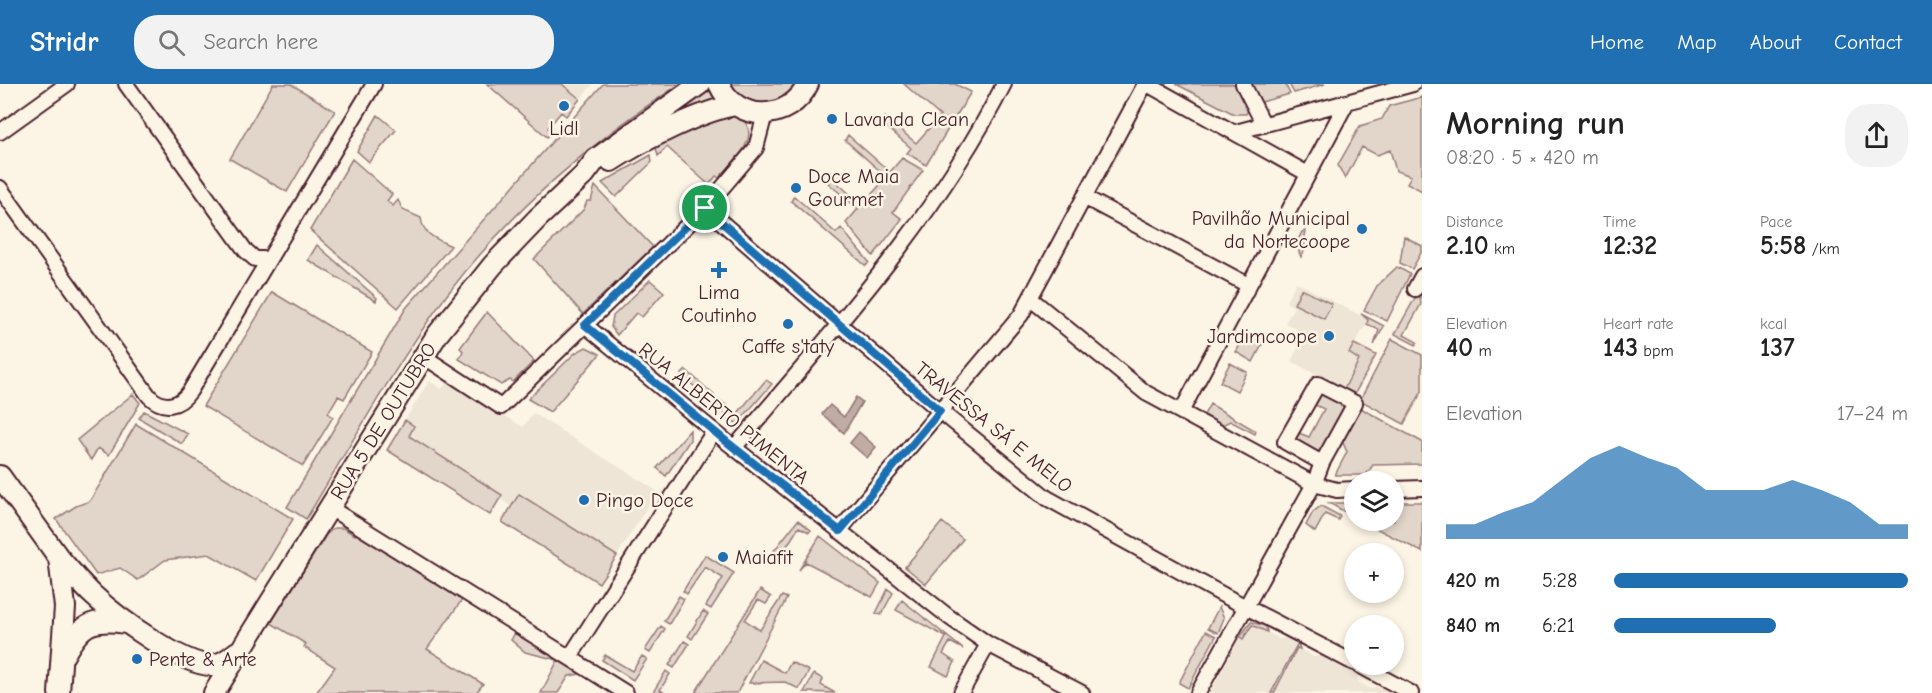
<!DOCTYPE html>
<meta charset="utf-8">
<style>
:root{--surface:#fff;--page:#f2f2f2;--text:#222;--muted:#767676;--accent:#1f6fb2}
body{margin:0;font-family:"Comic Neue",sans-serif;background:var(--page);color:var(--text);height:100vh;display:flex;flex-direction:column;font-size:22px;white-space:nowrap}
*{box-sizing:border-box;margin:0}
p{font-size:20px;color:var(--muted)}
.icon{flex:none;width:33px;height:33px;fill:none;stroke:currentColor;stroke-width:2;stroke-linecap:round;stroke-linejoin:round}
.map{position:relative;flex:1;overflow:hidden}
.side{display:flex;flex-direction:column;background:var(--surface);width:510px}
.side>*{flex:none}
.controls{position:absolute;left:1344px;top:387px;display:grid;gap:12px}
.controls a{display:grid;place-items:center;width:60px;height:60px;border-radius:50%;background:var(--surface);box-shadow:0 3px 9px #0003;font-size:30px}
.pin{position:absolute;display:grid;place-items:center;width:51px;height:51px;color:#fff;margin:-26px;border:3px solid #fff;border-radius:50%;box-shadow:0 2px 6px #0007}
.round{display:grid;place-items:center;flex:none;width:63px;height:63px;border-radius:24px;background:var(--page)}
.overview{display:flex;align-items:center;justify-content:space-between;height:102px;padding:0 24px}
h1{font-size:33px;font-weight:700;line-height:45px}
.stats{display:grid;grid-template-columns:repeat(3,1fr);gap:9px;height:102px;padding:6px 24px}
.stats div{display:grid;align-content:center}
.stats b{font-size:26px;font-weight:700}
.stats small{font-size:16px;font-weight:400}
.stats p{font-size:16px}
.chart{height:168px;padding:12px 24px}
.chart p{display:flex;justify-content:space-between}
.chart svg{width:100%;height:108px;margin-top:6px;fill:var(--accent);opacity:.7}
ul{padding:0 24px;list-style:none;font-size:20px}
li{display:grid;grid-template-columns:96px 72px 1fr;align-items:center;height:45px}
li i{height:15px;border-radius:8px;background:var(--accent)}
header{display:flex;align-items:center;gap:36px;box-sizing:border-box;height:84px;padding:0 30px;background:var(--accent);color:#fff}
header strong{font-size:28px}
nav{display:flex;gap:33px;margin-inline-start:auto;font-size:21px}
.search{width:420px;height:54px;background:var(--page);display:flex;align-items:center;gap:15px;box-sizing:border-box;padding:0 21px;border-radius:24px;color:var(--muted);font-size:22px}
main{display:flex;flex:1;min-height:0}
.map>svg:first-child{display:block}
.built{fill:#eee5d7}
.green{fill:#e2d5ca;stroke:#967a7a;stroke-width:1.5}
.water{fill:#c0aca5;stroke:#917474;stroke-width:1.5}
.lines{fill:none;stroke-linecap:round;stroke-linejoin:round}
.minor-casing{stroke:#4a1f2b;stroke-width:18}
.secondary-casing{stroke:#4a1f2b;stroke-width:24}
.minor{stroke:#fcf5e5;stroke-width:14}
.secondary{stroke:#fcf5e5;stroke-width:20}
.route-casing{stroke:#fff;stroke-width:12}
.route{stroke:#1f6fb2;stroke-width:8}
.poi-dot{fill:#1f6fb2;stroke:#fcf5e5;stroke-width:2}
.labels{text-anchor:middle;stroke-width:5;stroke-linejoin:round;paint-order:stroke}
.poi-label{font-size:20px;fill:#4a1f2b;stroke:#fcf5e5;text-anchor:start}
.street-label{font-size:20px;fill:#4a1f2b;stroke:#fcf5e5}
</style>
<header>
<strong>Stridr</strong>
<div class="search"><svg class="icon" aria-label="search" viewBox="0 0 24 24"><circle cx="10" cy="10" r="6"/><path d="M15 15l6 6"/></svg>Search here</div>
<nav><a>Home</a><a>Map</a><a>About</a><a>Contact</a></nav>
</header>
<main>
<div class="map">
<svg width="1422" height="609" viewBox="0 0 1422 609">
<rect width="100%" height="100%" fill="#fcf5e5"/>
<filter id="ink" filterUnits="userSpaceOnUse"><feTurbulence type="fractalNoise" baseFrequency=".0167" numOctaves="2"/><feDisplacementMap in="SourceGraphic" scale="12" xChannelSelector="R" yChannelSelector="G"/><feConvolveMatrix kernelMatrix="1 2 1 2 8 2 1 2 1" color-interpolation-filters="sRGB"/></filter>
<g filter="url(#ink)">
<path class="built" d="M529,0h64l-27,32z
M1296,198l73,38 -20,33 11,6 -16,30 -53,-28 12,-22 -7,-4 2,-5 -13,-7 9,-16 -8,-5z
M448,296l75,47 10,-14 124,78 -40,65 -98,-61 -7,12 -12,-8 2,-4 -94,-59 -3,-16 24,-39 13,8z
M1254,537l12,5 1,6 13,7 6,-2 14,7v5l14,8 7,-2 36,20 1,7 13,7 5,-3 14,7h-180l36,-68z"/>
<path class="green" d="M273,0h18l44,27 -48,81 -57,-33z
M487,0h75l18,15 -14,17 -5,-4 -13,16 4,4 -5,5z
M603,0h77c-87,56 -171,129 -234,212 -52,71 -95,148 -140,223l-19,-12 119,-199z
M729,0h71c-5,5 -11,14 -17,17 -21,11 -41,-1 -54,-17z
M904,0h51l16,8 -45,73 -19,-12 4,-5 -30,-26 4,-5 31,26 24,-27z
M1176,0h61l12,25 -3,5h-12z
M1248,0h37l5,10 -32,9z
M1289,0h36l-31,9z
M711,2l8,14 -69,33 29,-27z
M1422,13v94l-15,-8 4,-7 -15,-5 -6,-21 -13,5 -15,-8 -17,32 -7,-14 22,-39 22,-7 7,-13z
M378,31l18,15 -27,32 -12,-11z
M724,31h10l11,7c14,19 -14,42 -26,56l-3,-2 -7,9 -42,-38 -9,9 -3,-12z
M848,51l42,37 12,-14 21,12 -30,42 9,7 -29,37 -27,-33 12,-14 -30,-26 4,-5 30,27 25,-28 -42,-37z
M651,71l1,7 -36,35 -14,-14z
M352,75l40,35 -5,7 6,5 5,-6 5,10 18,8c2,17 16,21 30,28l-53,62 -88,-78z
M595,102l58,61 -70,67 -49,-55 50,-50 3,-8h4z
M794,112l42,37 5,-5 28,34 -3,4 -75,-65z
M1306,147l-2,11 2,6 -5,9 -5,-13 6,-12z
M1404,152l18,10v5l-10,18 -12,-6z
M317,161l60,53 -1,3 -68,-41z
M1397,183l13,7 -23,47 -23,-11 13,-24z
M650,196l14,12 -22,25 -6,-4 -19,22 -6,-8 2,-11z
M1301,205l31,15 -8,15 -30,-15z
M272,208l100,60 -28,47 -6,-3 -10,17 5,4 -30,49 -100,-60z
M1420,213l1,7 -17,31 13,7 -1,3 -21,-11 20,-36z
M487,228l47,49 -21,21 -3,-2 -9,5 -42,-26 4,-8 -3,-3z
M1361,230l23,12 -10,19 5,-15 -12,-6 1,-4z
M1246,250l17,9 -10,19 -17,-10z
M1392,255l30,16v36l-18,33 -44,-24z
M1354,260l22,11 -23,42 -15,-9 6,1 15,-29 -10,-7z
M586,263l14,7 -50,58 -22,-13 47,-46z
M1230,279l17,9 -10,19 -17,-9z
M686,286l28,25 -4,5 -29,-25z
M766,296l6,4 -35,40 -21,-18 5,-5 16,13z
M1322,308l26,14 -27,51 -27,-15 5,-9 10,4 15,-28 -9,-4z
M133,310l7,9 -31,52 -11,-7 -7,12 -14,-20z
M1210,320l46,27 -1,3 -25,-13 -8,4 -18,-10z
M1357,322l65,36v22l-49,1 -7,10h-31l12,-23 -7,-16z
M144,327l44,23 -6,10 -43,-26z
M405,336l9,6 -5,10 93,59 -12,20 -103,-65z
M136,340l157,95 -37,62 -47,-27 -44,6 -27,20 -18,-12 -24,7 -40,-56 20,-13 14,-5z
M690,346v10l-24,36 -9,-8z
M519,410l98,62 -18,27 -97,-61z
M1394,418h28v50l-60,-31 32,-1z
M1329,419h25v14z
M1321,422l19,10 -2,4 -13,-6 -10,18 -9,-7 7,-13z
M798,436l13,10 -2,2 -10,-5 -18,28 10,6 -2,4 -17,-12z
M942,438l21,17 -37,45 -21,-17z
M334,444h9l12,7 2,-2 105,67 -35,49 56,35 -7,9h-160l19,-26 -31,-20 2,-3 -35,-21 55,-88z
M820,452l60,47 -8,14 -66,-35 -7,8z
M705,471l29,18 -23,36 -5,-3 17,-28 -18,-11 -18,27 -4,-3z
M888,505l5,4 -12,22 -5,-2z
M760,506l11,7 -5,7 -8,-4 -13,20 15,10 22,-34 5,2 -50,95h-42z
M679,512l5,3 -15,25 -5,-3z
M902,516l61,49 -13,-7 -7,12 12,8 -7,14 -17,-9 15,-30 -50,-27z
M1219,523l5,11 -6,15 -10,-5z
M703,527l5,3 -16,25 -4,-3z
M1251,538l15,4 1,6 -15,-7 -9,14 -3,-2z
M661,542l4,3 -15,24 -5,-3z
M1206,547l10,5 -28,52 -9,-5z
M515,549l65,41 -11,2 -11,17h-17l17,-33 -33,-8 -14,-12z
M684,557l5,3 -15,24 -5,-3z
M1298,559l2,6 -3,-1 -23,45h-3z
M605,571l27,16 10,-15 5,3 -14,21 -31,-20z
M761,576l24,13 6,-11 18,9 -10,18 -14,-7 -36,1z
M666,587l4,3 -10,16 5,3 -12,-1z
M814,590l9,5 -2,6 14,8 -31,-1z"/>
<path class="water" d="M856,313l6,5 -18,31 -22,-19 8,-9 14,12z
M859,348l17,15 -9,11 -17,-15z"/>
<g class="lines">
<defs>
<path id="minor" d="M126,0l119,166 10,9h14
M1147,0l161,90
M1243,0l21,41
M0,48l67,-48
M1236,48l177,-48
M0,104l149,208c14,14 30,11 41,-5l184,-307
M1084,113l164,88
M705,124l235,203 107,87 178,98 129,67
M1415,205l7,-13
M1031,215l115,94 168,91 8,-21 33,-60 -37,-19 -33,58 37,21
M585,241l142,117 222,175 39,27 94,49
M423,272l78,51 204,-199 51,-60 9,-34
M1181,328l166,-310
M734,364c97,-115 202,-229 270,-364
M1394,405l28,-1
M330,424l296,185
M839,447l182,-216 124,-231
M570,573l144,-226
M1357,580l54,29
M961,609l27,-49
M1198,609l116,-209 23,6 17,-1"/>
<path id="secondary" d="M719,0c18,40 71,38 89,0
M611,77c31,-20 89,-50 125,-56
M0,392l59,82 6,49 -6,86
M59,474c12,13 22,26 35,38 21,20 90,71 119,69 10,-1 16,-7 24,-13
M64,571c17,-31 27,-37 62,-32
M214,609l223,-358 56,-70 45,-47 46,-43 12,-16 104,-75"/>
</defs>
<use href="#minor" class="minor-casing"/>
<use href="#secondary" class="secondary-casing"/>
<use href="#minor" class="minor"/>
<use href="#secondary" class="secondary"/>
</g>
</g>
<g class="lines" filter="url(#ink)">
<defs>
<path id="route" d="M705,124l235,203 -100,120 -113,-89 -142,-117z"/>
</defs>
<use href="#route" class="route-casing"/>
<use href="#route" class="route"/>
</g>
<g class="poi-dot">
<circle cx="564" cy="22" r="6"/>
<circle cx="832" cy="35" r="6"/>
<circle cx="796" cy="104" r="6"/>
<circle cx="1362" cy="145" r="6"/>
<path d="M716 177h6v6h6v6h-6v6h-6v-6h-6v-6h6z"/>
<circle cx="788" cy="240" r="6"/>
<circle cx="1329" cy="252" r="6"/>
<circle cx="584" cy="416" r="6"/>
<circle cx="723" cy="473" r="6"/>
<circle cx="137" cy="575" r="6"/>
</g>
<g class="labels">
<g class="poi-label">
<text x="844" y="42">Lavanda Clean</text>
<text x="564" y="51" text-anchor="middle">Lidl</text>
<text x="808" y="99">Doce Maia<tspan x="808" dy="23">Gourmet</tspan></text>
<text x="1350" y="141" text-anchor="end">Pavilhão Municipal<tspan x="1350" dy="23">da Nortecoope</tspan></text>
<text x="719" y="215" text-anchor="middle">Lima<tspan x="719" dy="23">Coutinho</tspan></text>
<text x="1317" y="259" text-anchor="end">Jardimcoope</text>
<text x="788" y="269" text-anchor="middle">Caffe s'taty</text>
<text x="596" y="423">Pingo Doce</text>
<text x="735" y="480">Maiafit</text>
<text x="149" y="582">Pente &amp; Arte</text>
</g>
<g class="street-label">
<text transform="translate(724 329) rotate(39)" y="7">RUA ALBERTO PIMENTA</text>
<text transform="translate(383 337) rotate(-58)" y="7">RUA 5 DE OUTUBRO</text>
<text transform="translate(994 343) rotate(39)" y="7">TRAVESSA SÁ E MELO</text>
</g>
</g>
</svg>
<div class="controls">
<a><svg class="icon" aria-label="layers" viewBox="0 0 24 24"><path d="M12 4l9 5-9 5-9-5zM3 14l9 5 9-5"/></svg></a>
<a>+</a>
<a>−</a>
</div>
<div class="pin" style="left:705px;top:124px;background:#1e9e55"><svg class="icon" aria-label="arrive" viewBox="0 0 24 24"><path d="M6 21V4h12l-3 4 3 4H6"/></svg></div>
</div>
<section class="side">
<div class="overview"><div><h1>Morning run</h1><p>08:20 · 5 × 420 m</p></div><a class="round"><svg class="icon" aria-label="share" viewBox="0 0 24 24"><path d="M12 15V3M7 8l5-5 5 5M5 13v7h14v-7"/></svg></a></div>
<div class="stats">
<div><p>Distance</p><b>2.10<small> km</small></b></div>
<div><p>Time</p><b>12:32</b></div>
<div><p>Pace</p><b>5:58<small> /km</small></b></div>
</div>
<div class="stats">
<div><p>Elevation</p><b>40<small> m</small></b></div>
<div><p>Heart rate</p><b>143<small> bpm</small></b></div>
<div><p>kcal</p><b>137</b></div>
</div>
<div class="chart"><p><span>Elevation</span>17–24 m</p>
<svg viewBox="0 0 160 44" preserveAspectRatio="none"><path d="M0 44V38L10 38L20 33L30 29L40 20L50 11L60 6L70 11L80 15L90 24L100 24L110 24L120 20L130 24L140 29L150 38L160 38V44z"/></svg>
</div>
<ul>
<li><b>420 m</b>5:28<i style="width:100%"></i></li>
<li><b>840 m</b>6:21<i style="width:55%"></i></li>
</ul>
</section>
</main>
